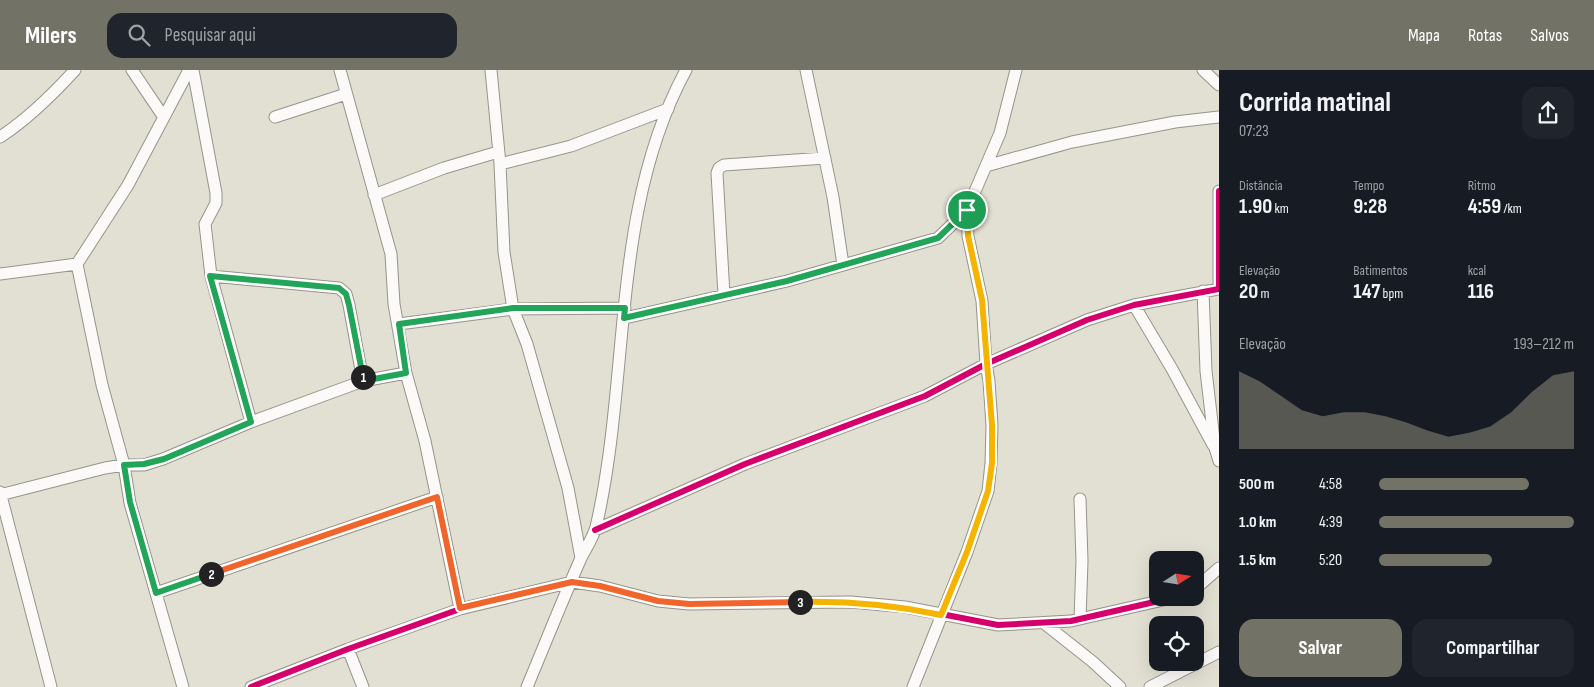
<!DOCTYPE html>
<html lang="pt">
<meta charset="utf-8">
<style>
:root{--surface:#171b24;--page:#20242c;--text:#f1f3f6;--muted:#9ea1a6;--accent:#737266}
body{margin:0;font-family:"Sofia Sans Condensed",sans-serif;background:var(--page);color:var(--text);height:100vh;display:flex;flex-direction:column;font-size:19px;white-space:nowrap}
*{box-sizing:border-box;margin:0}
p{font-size:16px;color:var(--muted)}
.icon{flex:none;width:28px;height:28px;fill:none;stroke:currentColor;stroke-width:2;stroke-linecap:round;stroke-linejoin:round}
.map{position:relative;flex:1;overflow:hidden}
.side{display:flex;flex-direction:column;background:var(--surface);width:375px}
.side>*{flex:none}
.needle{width:32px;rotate:78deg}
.buttons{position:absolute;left:1149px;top:481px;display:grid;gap:10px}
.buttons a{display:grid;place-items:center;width:55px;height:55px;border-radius:10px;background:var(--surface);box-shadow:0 5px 20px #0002;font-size:25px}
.pin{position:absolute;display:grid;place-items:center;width:42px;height:42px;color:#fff;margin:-21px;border:2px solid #fff;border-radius:50%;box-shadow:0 1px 5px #0007}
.km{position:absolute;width:25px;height:25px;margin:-12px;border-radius:50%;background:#222;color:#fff;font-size:14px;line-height:25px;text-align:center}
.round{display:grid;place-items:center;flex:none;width:52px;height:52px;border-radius:15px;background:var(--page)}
.head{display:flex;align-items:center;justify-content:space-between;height:85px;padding:0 20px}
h1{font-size:28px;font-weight:700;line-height:38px}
.stats{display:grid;grid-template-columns:repeat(3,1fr);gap:8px;height:85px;padding:5px 20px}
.stats div{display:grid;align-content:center}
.stats b{font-size:21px;font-weight:700}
.stats small{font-size:14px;font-weight:400}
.stats p{font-size:14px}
.chart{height:140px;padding:10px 20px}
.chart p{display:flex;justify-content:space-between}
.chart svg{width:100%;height:90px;margin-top:5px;fill:var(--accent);opacity:.7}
.cta{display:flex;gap:10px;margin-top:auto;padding:10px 20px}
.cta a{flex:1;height:58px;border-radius:15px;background:var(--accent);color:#fff;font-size:20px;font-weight:700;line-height:58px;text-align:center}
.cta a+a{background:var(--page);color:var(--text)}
ul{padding:0 20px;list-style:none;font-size:16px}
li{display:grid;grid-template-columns:80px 60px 1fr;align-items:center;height:38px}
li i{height:12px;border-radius:6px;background:var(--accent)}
header{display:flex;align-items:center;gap:30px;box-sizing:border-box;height:70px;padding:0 25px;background:var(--accent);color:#fff}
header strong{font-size:24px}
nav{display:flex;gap:28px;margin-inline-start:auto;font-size:18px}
.search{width:350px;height:45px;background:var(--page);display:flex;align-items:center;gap:12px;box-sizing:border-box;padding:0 18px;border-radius:15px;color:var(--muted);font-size:19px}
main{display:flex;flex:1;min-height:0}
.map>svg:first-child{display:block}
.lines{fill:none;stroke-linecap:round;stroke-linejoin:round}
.minor-casing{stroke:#96948a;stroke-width:13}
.minor{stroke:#fbfaf8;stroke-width:11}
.cycleway-casing{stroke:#fff;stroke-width:9}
.cycleway{stroke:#d6006c;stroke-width:6}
.split-1-casing{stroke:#fff;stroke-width:10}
.split-2-casing{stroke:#fff;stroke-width:10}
.split-3-casing{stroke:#fff;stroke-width:10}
.split-4-casing{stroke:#fff;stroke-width:10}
.split-1{stroke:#22a559;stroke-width:6}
.split-2{stroke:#22a559;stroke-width:6}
.split-3{stroke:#f0652b;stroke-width:6}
.split-4{stroke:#f5b400;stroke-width:6}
</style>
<header>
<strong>Milers</strong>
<div class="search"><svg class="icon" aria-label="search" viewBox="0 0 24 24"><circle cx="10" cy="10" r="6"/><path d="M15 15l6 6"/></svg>Pesquisar aqui</div>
<nav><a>Mapa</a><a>Rotas</a><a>Salvos</a></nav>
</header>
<main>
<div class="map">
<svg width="1219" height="617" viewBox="0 0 1219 617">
<rect width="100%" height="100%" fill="#e2e0d2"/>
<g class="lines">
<defs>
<path id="minor" d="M132,0l31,46
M193,0l23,123v10l-11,21 6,52 40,146
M340,0l51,184 3,50 12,69 19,68 35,168
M491,0l9,94 4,88 9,57 14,35 41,144 13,70
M806,0l27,127 10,68
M1203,0l16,15
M275,47l71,-23
M0,67c28,-18 53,-43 75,-67
M500,94l71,-18 97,-37
M986,96l86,-24 103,-20 44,-5
M374,125l70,-27 54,-16
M0,204l77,-10
M211,206l128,12 7,6 3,11 14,76
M1203,221l3,80 9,77 4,13
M724,225l-7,-122 2,-5 5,-3 101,-7
M1134,235l38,64 41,76
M625,248l162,-37 151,-43 29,-28
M399,254l114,-15 112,-1
M0,422l51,195
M0,425l105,-27 19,-3h20l19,-6 88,-37 112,-41 43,-8
M595,460l150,-66 180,-68 61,-32 101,-44 47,-15 85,-16v-98
M1195,519l24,-21
M156,523l281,-96
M1080,549l2,-58 -2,-62
M1045,554l48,38 27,25
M348,579l15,38
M183,617l-53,-184 -6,-38 -22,-80 -25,-121 51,-79 61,-115
M251,617l97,-38 112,-40 112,-27 28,4 58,15 31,3 162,-2 54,5 93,18 73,-4 101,-23
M527,617c18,-43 35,-86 54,-129 5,-10 12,-20 15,-31 35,-151 14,-317 90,-457
M913,617l54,-135 21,-61 3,-28 1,-38 -3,-44 -3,-17 -4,-63 -14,-65 -1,-26 33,-77 16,-63
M1150,617l69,-35"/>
</defs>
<use href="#minor" class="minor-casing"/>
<use href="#minor" class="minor"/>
<defs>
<path id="cycleway" d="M595,460l150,-66 180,-68 61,-32 101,-44 47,-15 85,-16v-98
M251,617l97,-38 112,-40 112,-27 28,4 58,15 31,3 162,-2 54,5 93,18 73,-4 101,-23"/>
</defs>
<use href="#cycleway" class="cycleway-casing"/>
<use href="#cycleway" class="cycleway"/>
</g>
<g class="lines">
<defs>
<path id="split-1" d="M363,307v4l43,-8 -7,-49 114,-16h112l-1,10 163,-37 151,-43 29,-28"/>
<path id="split-2" d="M211,504l-55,19 -26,-91 -6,-37 20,-1 20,-5 87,-37 -41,-146 129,12 7,6 3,11 14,72"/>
<path id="split-3" d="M211,504l226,-77 23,111 112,-26 28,4 58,15 31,3 111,-2"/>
<path id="split-4" d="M800,532c48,-1 94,3 141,13l26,-63 21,-61 4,-28v-38l-10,-125 -14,-64 -1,-26"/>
</defs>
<use href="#split-1" class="split-1-casing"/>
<use href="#split-2" class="split-2-casing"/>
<use href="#split-3" class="split-3-casing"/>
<use href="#split-4" class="split-4-casing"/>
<use href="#split-1" class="split-1"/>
<use href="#split-2" class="split-2"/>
<use href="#split-3" class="split-3"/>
<use href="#split-4" class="split-4"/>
</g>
</svg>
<div class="buttons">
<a><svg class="needle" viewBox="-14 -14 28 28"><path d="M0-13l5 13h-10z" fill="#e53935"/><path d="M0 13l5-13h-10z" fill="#9ea1a6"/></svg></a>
<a><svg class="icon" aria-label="locate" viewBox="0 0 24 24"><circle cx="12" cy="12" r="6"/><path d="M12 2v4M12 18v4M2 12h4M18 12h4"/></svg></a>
</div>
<div class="pin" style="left:967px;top:140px;background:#1e9e55"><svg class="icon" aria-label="arrive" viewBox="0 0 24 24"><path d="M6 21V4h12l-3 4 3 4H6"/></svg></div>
<b class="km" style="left:363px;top:307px">1</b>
<b class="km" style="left:211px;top:504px">2</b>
<b class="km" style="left:800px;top:532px">3</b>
</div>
<section class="side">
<div class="head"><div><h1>Corrida matinal</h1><p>07:23</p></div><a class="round"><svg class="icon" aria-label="share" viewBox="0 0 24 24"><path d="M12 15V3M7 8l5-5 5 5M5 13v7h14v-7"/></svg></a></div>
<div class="stats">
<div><p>Distância</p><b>1.90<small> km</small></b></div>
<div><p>Tempo</p><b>9:28</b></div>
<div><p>Ritmo</p><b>4:59<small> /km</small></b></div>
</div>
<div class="stats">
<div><p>Elevação</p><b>20<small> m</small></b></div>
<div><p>Batimentos</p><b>147<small> bpm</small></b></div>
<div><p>kcal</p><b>116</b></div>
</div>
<div class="chart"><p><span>Elevação</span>193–212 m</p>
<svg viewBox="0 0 160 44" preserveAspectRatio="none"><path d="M0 44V6L10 11L20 18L30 25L40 28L50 26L60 26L70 28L80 31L90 35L100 38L110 36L120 33L130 26L140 16L150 8L160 6V44z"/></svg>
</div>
<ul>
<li><b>500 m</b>4:58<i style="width:77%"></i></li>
<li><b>1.0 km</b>4:39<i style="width:100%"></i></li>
<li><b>1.5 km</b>5:20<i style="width:58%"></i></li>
</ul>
<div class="cta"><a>Salvar</a><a>Compartilhar</a></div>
</section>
</main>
